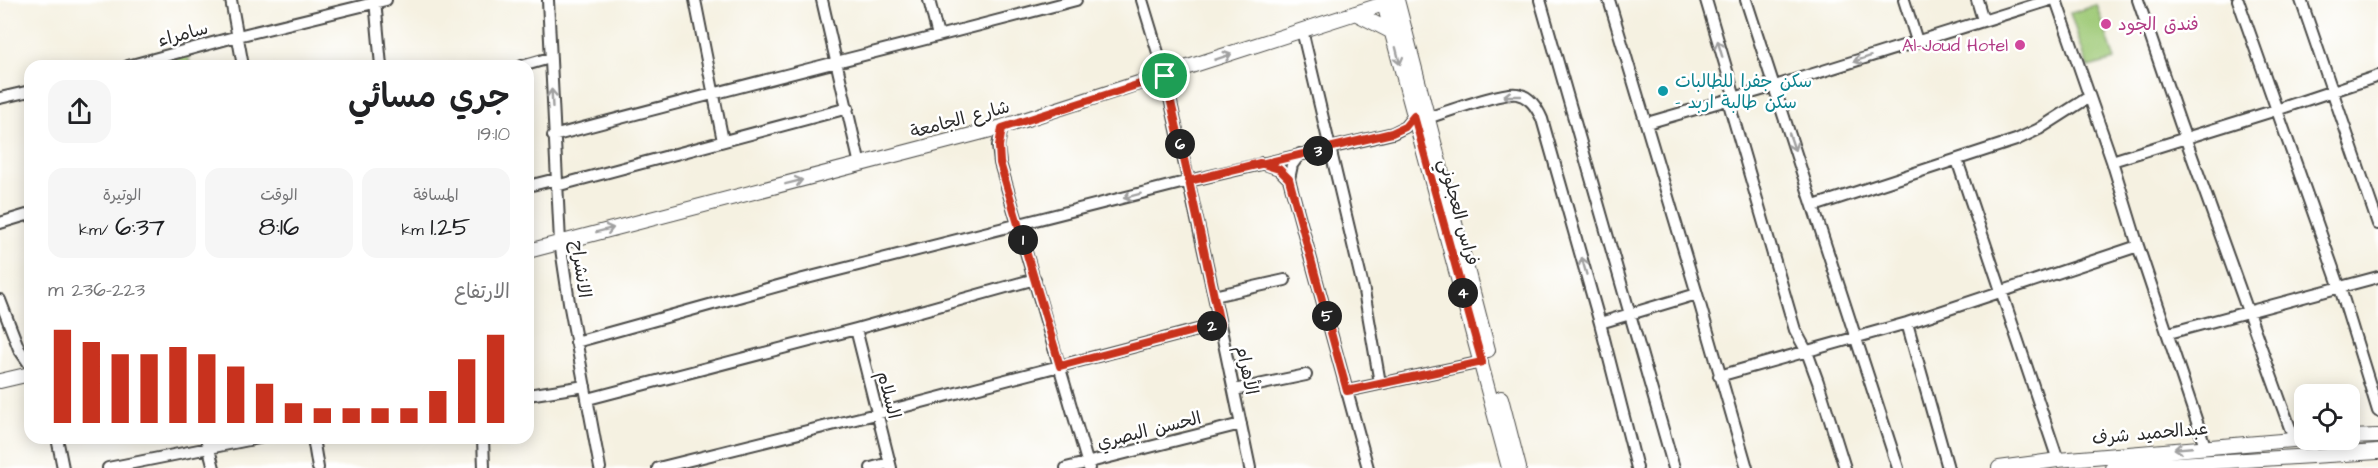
<!DOCTYPE html>
<html lang="ar">
<meta charset="utf-8">
<style>
:root{--surface:#fff;--page:#f6f6f6;--text:#202124;--muted:#757577;--accent:#c8321e}
body{margin:0;font-family:"Architects Daughter","Playpen Sans Arabic",sans-serif;background:var(--page);color:var(--text);direction:rtl;height:100vh;display:flex;flex-direction:column;font-size:22px;white-space:nowrap}
*{box-sizing:border-box;margin:0}
p{font-size:20px;color:var(--muted)}
.icon{flex:none;width:33px;height:33px;fill:none;stroke:currentColor;stroke-width:2;stroke-linecap:round;stroke-linejoin:round}
.map{position:relative;flex:1;overflow:hidden;direction:ltr}
.side{position:absolute;left:24px;top:60px;width:510px;height:384px;display:flex;flex-direction:column;background:var(--surface);border-radius:18px;box-shadow:0 3px 15px #0003;direction:rtl}
.side>*{flex:none}
.buttons{position:absolute;left:2294px;top:384px;display:grid;gap:12px}
.buttons a{display:grid;place-items:center;width:66px;height:66px;border-radius:12px;background:var(--surface);box-shadow:0 3px 15px #0003;font-size:30px}
.pin{position:absolute;display:grid;place-items:center;width:51px;height:51px;color:#fff;margin:-26px;border:3px solid #fff;border-radius:50%;box-shadow:0 2px 6px #0007}
.km{position:absolute;width:30px;height:30px;margin:-15px;border-radius:50%;background:#222;color:#fff;font-size:16px;line-height:30px;text-align:center}
.round{display:grid;place-items:center;flex:none;width:63px;height:63px;border-radius:18px;background:var(--page)}
.overview{display:flex;align-items:center;justify-content:space-between;height:102px;padding:0 24px}
h1{font-size:33px;font-weight:600;line-height:45px}
.figures{display:grid;grid-template-columns:repeat(3,1fr);gap:9px;height:102px;padding:6px 24px}
.figures div{display:grid;align-content:center;border-radius:15px;background:var(--page);text-align:center}
.figures b{font-size:26px;font-weight:600}
.figures small{font-size:16px;font-weight:400}
.figures p{font-size:16px}
.chart{height:168px;padding:12px 24px}
.chart p{display:flex;justify-content:space-between}
.chart svg{width:100%;height:108px;margin-top:6px;stroke:var(--accent);stroke-width:6}
.map>svg:first-child{display:block}
.green{fill:#9ec976;stroke:#647a50;stroke-width:1.5}
.lines{fill:none;stroke-linecap:round;stroke-linejoin:round}
.minor-casing{stroke:#494946;stroke-width:14}
.major-casing{stroke:#494946;stroke-width:16}
.minor{stroke:#fff;stroke-width:10}
.major{stroke:#fff;stroke-width:14}
.oneway{stroke:#a0a0a0}
.route-casing{stroke:#fff;stroke-width:12}
.route{stroke:#c8321e;stroke-width:8}
.hotel-dot{fill:#d1479c;stroke:#fff;stroke-width:2}
.culture-dot{fill:#0f9aa8;stroke:#fff;stroke-width:2}
.labels{text-anchor:middle;stroke-width:5;stroke-linejoin:round;paint-order:stroke}
.hotel-label{font-size:18px;fill:#b23c85;stroke:#fff;text-anchor:start}
.street-label{font-size:18px;fill:#2b2b2b;stroke:#fff}
.culture-label{font-size:18px;fill:#0d838f;stroke:#fff;text-anchor:start}
</style>
<div class="map">
<svg width="2378" height="468" viewBox="0 0 2378 468">
<rect width="100%" height="100%" fill="#fff"/>
<filter id="ink" filterUnits="userSpaceOnUse"><feTurbulence type="fractalNoise" baseFrequency=".0167" numOctaves="2"/><feDisplacementMap in="SourceGraphic" scale="12" xChannelSelector="R" yChannelSelector="G"/><feConvolveMatrix kernelMatrix="1 2 1 2 8 2 1 2 1" color-interpolation-filters="sRGB"/></filter>
<filter id="wash" filterUnits="userSpaceOnUse"><feTurbulence type="fractalNoise" baseFrequency=".008" numOctaves="4" result="noise"/><feDisplacementMap in="SourceGraphic" scale="24" xChannelSelector="R" yChannelSelector="G"/><feGaussianBlur stdDeviation="1.35" result="paint"/><feColorMatrix in="noise" values="0 0 0 0 0 0 0 0 0 0 0 0 0 0 0 0 0 1.4 0 .05"/><feComposite in="paint" operator="in"/></filter>
<g filter="url(#wash)">
<rect width="100%" height="100%" fill="#f5f1e1"/>
<path class="green" d="M2097,5l18,55 -27,7 -18,-54z
M187,53l4,13h-20l-2,-8z"/>
</g>
<g filter="url(#ink)">
<g class="lines">
<defs>
<path id="minor" d="M231,0l12,66
M375,0l6,66
M548,0l12,242 9,60 31,166
M695,0l28,141
M822,0l38,165
M929,0l9,36
M1142,0l23,76 49,220 36,172
M1540,0l134,468
M1609,0l88,294 50,174
M1706,0l29,98
M1746,0l152,468
M1904,0l13,41
M1977,0l6,20
M2056,0l56,161 26,85 67,200
M2138,0l42,123 114,316
M2238,0l102,288 38,123
M2301,0l77,224
M1302,30l62,261 16,92
M128,66l110,-30 148,-36
M522,66l28,-8
M0,98l30,-7
M1728,100l67,230 12,22 11,30 27,86
M1427,118c17,-5 75,-27 90,-24 13,2 20,14 25,25l58,204 37,145
M1647,123l125,-36 278,-87
M1002,127l-4,19 2,17 89,305
M553,136c174,-47 349,-90 523,-136
M1300,154l-8,11 -3,14 79,289
M1957,160l101,300
M2112,161l164,-51 102,-34
M1262,163l17,6 10,10
M528,186l28,-7
M556,186l292,-78
M1814,206l202,-66 23,-11 50,-32
M0,223l30,-9
M1214,296l71,-16
M0,300l19,49 11,16
M1600,323l97,-29
M1907,323l41,145
M856,329l35,139
M2169,333l209,-56
M576,342l227,-63 386,-98 204,-48 12,-6 9,-11
M1719,376l188,-53 231,-77
M1234,390l72,-15
M1347,391l135,-29
M528,395l57,-9
M588,399l268,-70 179,-50
M57,438l6,30
M206,438l8,30
M313,438l5,30
M483,438l1,30
M108,468l151,-30
M658,468l218,-54 344,-90
M871,468l18,-5
M1066,468l175,-44"/>
<path id="major" d="M1383,0l126,468
M1397,0l91,350
M1355,13l37,19
M528,251l474,-124 394,-127
M0,381l30,-7
M1501,398l18,70
M2349,437l29,-1
M1999,468l59,-8 246,-21
M2112,468l266,-16"/>
</defs>
<use href="#minor" class="minor-casing"/>
<use href="#major" class="major-casing"/>
<use href="#minor" class="minor"/>
<use href="#major" class="major"/>
</g>
<defs><path id="oneway-shaft" d="M-6 0H5M1.5-3L5.5 0L1.5 3" fill="none" stroke-width="1.6" stroke-linecap="round" stroke-linejoin="round" transform="scale(1.5)"/></defs>
<g class="oneway">
<use href="#oneway-shaft" transform="translate(1720 49) rotate(-106)"/>
<use href="#oneway-shaft" transform="translate(1398 56) rotate(76)"/>
<use href="#oneway-shaft" transform="translate(1223 57) rotate(-19)"/>
<use href="#oneway-shaft" transform="translate(1862 59) rotate(162)"/>
<use href="#oneway-shaft" transform="translate(1512 96) rotate(-180)"/>
<use href="#oneway-shaft" transform="translate(552 98) rotate(-93)"/>
<use href="#oneway-shaft" transform="translate(1792 142) rotate(71)"/>
<use href="#oneway-shaft" transform="translate(794 182) rotate(-14)"/>
<use href="#oneway-shaft" transform="translate(1132 196) rotate(165)"/>
<use href="#oneway-shaft" transform="translate(605 230) rotate(-14)"/>
<use href="#oneway-shaft" transform="translate(1584 266) rotate(-106)"/>
<use href="#oneway-shaft" transform="translate(2183 448) rotate(175)"/>
</g>
</g>
<g class="lines" filter="url(#ink)">
<defs>
<path id="route" d="M1165,76l-163,52 -3,18 1,17 60,203 160,-42 -31,-143 203,-48 13,-6 9,-11 68,246 -135,29 -58,-212 -10,-10 -19,-6 -71,18 -24,-105"/>
</defs>
<use href="#route" class="route-casing"/>
<use href="#route" class="route"/>
</g>
<g class="hotel-dot">
<circle cx="2106" cy="24" r="6"/>
<circle cx="2020" cy="45" r="6"/>
</g>
<circle class="culture-dot" cx="1663" cy="91" r="6"/>
<g class="labels">
<g class="hotel-label">
<text x="2118" y="30">فندق الجود</text>
<text x="2008" y="51" text-anchor="end">Al-Joud Hotel</text>
</g>
<g class="street-label">
<text transform="translate(183 34) rotate(-15)" y="6">سامراء</text>
<text transform="translate(960 119) rotate(-15)" y="6">شارع الجامعة</text>
<text transform="translate(1459 212) rotate(75)" y="6">فراس العجلوني</text>
<text transform="translate(581 269) rotate(82)" y="6">الانشراح</text>
<text transform="translate(1247 370) rotate(78)" y="6">الأهرام</text>
<text transform="translate(889 395) rotate(76)" y="6">السلام</text>
<text transform="translate(1149 430) rotate(-14)" y="6">الحسن البصري</text>
<text transform="translate(2150 433) rotate(-5)" y="6">عبدالحميد شرف</text>
</g>
<g class="culture-label">
<text x="1675" y="87">سكن جفرا للطالبات<tspan x="1675" dy="21">- سكن طالبة اربد</tspan></text>
</g>
</g>
</svg>
<div class="buttons">
<a><svg class="icon" aria-label="locate" viewBox="0 0 24 24"><circle cx="12" cy="12" r="6"/><path d="M12 2v4M12 18v4M2 12h4M18 12h4"/></svg></a>
</div>
<div class="pin" style="left:1165px;top:76px;background:#1e9e55"><svg class="icon" aria-label="arrive" viewBox="0 0 24 24"><path d="M6 21V4h12l-3 4 3 4H6"/></svg></div>
<b class="km" style="left:1023px;top:240px">1</b>
<b class="km" style="left:1212px;top:326px">2</b>
<b class="km" style="left:1318px;top:151px">3</b>
<b class="km" style="left:1463px;top:293px">4</b>
<b class="km" style="left:1327px;top:316px">5</b>
<b class="km" style="left:1180px;top:144px">6</b>
<section class="side">
<div class="overview"><div><h1>جري مسائي</h1><p>19:10</p></div><a class="round"><svg class="icon" aria-label="share" viewBox="0 0 24 24"><path d="M12 15V3M7 8l5-5 5 5M5 13v7h14v-7"/></svg></a></div>
<div class="figures">
<div><p>المسافة</p><b>1.25<small> km</small></b></div>
<div><p>الوقت</p><b>8:16</b></div>
<div><p>الوتيرة</p><b>6:37<small> /km</small></b></div>
</div>
<div class="chart"><p><span>الارتفاع</span>223–236 m</p>
<svg viewBox="0 0 160 44" preserveAspectRatio="none"><path d="M5 44V6M15 44V11M25 44V16M35 44V16M45 44V13M55 44V16M65 44V21M75 44V28M85 44V36M95 44V38M105 44V38M115 44V38M125 44V38M135 44V31M145 44V18M155 44V8"/></svg>
</div>
</section>
</div>
